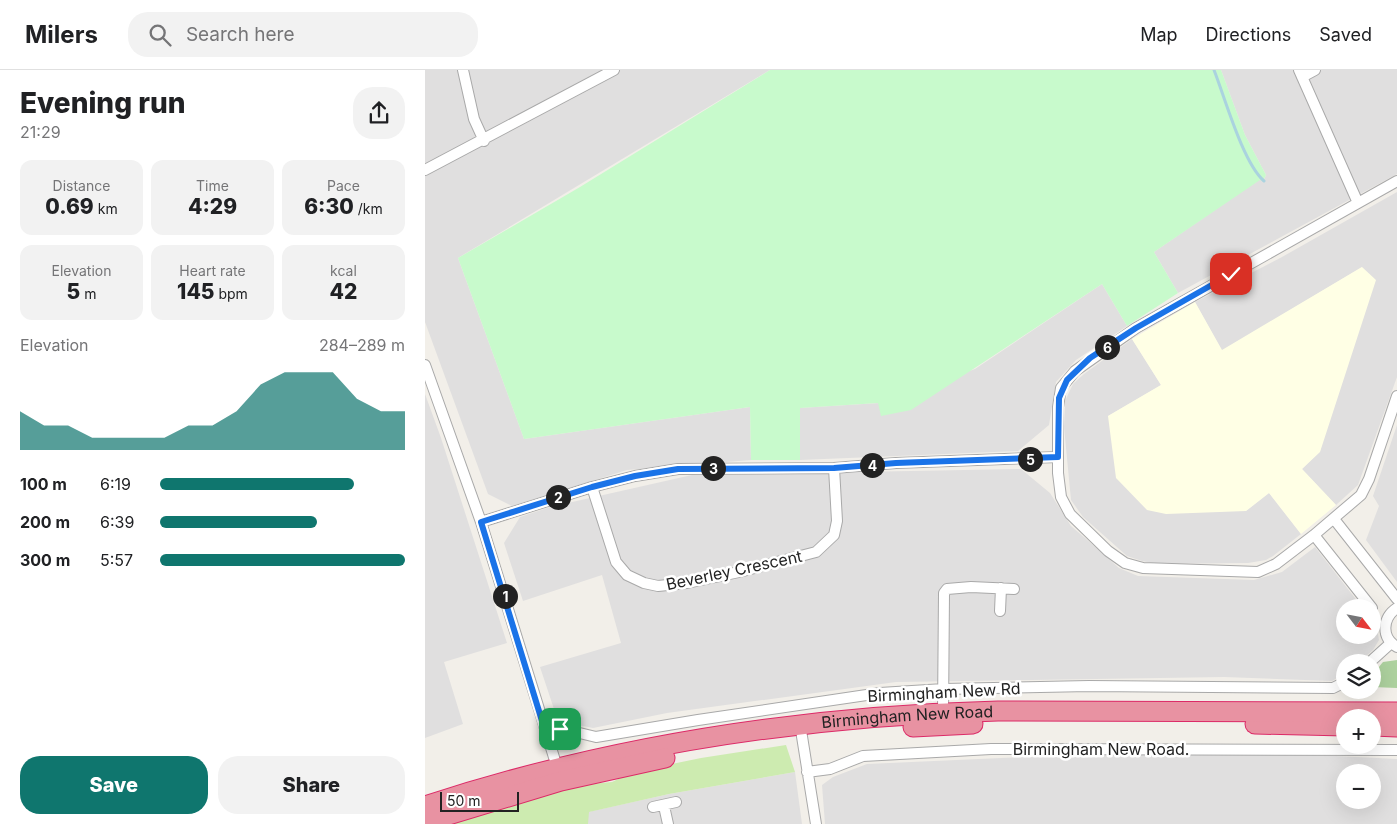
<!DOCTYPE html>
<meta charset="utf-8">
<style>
:root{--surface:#fff;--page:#f2f2f2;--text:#202124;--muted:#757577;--line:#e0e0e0;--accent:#0f766e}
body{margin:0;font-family:Inter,sans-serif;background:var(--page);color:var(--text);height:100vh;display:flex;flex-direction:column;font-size:19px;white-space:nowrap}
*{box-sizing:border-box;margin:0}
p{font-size:16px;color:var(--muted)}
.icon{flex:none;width:28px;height:28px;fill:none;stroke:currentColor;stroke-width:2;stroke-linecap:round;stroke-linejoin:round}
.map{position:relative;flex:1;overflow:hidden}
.panel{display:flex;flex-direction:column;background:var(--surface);width:425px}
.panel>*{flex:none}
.needle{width:32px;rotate:122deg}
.fabs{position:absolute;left:911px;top:529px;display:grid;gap:10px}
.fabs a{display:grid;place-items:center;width:45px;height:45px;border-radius:50%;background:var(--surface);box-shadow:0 5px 20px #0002;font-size:25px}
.scale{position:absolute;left:15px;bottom:12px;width:79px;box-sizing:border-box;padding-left:5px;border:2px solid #222;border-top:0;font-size:14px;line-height:18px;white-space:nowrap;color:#222;-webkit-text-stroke:4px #fff;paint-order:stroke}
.pin{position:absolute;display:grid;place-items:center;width:42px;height:42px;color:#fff;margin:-21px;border-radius:10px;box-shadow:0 2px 8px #0006}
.km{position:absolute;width:25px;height:25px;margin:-12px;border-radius:50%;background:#222;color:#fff;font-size:14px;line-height:25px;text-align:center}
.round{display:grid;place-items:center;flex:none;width:52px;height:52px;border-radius:20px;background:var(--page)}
.head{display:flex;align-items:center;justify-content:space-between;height:85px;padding:0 20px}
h1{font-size:28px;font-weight:800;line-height:38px}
.figures{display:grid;grid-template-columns:repeat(3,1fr);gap:8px;height:85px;padding:5px 20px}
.figures div{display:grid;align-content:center;border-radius:12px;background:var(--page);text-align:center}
.figures b{font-size:21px;font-weight:800}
.figures small{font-size:14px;font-weight:400}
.figures p{font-size:14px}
.chart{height:140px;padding:10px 20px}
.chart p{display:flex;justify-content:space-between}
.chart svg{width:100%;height:90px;margin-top:5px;fill:var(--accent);opacity:.7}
.cta{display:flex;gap:10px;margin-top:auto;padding:10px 20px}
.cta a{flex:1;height:58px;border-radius:20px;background:var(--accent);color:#fff;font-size:20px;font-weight:800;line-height:58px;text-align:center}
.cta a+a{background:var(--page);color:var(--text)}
ul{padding:0 20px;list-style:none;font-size:16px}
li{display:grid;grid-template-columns:80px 60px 1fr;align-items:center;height:38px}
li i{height:12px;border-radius:6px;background:var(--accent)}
header{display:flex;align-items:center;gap:30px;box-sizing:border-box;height:70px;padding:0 25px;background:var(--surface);border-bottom:1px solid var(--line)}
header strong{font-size:24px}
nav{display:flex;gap:28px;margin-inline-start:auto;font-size:18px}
.search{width:350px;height:45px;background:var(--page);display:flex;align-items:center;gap:12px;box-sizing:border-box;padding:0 18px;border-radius:20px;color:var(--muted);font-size:19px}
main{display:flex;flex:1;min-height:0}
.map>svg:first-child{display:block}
.residential{fill:#e0dfdf;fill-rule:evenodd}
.education{fill:#ffffe5}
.grass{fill:#cdebb0}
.forest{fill:#add19e}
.park{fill:#c8facc}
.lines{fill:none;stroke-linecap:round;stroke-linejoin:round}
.stream{stroke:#aad3df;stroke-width:3}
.street-casing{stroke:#a9a9a9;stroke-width:12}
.highway-casing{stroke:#dc2a67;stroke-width:21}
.street{stroke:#fff;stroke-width:10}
.highway{stroke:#e892a2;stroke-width:19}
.route-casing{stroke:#fff;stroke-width:10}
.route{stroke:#1a73e8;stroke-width:6}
.labels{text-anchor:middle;stroke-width:5;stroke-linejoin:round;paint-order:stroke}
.street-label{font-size:16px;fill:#222;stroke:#fff}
</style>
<header>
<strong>Milers</strong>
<div class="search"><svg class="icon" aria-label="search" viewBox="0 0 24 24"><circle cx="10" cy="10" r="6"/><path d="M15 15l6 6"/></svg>Search here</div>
<nav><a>Map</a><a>Directions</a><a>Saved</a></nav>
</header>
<main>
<section class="panel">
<div class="head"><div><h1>Evening run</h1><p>21:29</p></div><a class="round"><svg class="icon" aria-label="share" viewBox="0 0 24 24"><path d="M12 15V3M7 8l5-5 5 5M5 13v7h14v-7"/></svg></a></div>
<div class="figures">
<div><p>Distance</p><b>0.69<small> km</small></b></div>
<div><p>Time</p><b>4:29</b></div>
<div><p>Pace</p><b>6:30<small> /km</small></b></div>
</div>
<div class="figures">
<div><p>Elevation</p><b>5<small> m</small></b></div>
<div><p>Heart rate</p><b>145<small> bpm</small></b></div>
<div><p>kcal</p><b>42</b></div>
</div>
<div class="chart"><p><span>Elevation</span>284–289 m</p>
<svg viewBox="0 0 160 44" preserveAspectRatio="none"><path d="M0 44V25L10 32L20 32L30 38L40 38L50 38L60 38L70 32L80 32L90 25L100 12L110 6L120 6L130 6L140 19L150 25L160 25V44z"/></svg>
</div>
<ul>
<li><b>100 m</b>6:19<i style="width:79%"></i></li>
<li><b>200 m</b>6:39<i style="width:64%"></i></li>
<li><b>300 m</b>5:57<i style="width:100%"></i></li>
</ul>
<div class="cta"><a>Save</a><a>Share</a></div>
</section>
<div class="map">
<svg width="972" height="754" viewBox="0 0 972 754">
<rect width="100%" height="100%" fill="#f2efe9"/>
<path class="residential" d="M0,0h345l-312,188 66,181 226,-32 1,53 -124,10 -115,36 -24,-12 -63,-172z
M796,0h176v104l-219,119 -24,-41 106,-73 3,2 3,-6 -21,-40z
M972,122v185l-39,108 -22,20 -34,-36 18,-18 42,-184 -140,84 -27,-49 87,-45z
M677,214l25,42 -51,34 -20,22 -7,43 -31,26 -218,9 -1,-52 80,-5 96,-34z
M707,269l29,46 -53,31 138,95 23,-18 32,41 -28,22 -7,4 -18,3 -91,1 -15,-3 -15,-5 -44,-39 -12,-17 -7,-73 1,-26 8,-17 11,-10z
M0,324l16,44 66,205 -63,19 19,62 -38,14z
M972,355v157l-31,-42 13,-34 -6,-10z
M596,399l29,24 21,33 14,12 34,30 19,8 116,4 28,-8 33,-25 47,60 -17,1v27h28v-13l4,6 2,12 -6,10 -14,12h-14v11l-13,8 -108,-4 -328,5 -229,31 -74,15 -35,-7 -18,-54 81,-24 -19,-68 -79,26 -19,-58 16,-26 30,-10 142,-32z
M712,682l159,2 101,5v65h-572l-3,-39 11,-8 34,-13zM920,702h28v28h-28z
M370,702l7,52h-214v-12l81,-18z"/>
<path class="education" d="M937,197l14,13 -56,172 -18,17 34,36 -35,29 -32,-41 -23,18 -80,3 -19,-4 -31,-32 -8,-62 53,-31 -29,-46 63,-37 27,48z"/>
<path class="grass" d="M361,675l9,27 -126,22 -80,18 -1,12h-141l122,-38 43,-4 21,-10 68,-14z"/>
<path class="forest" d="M972,590v28l-24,-1v-13l10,-12z"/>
<path class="park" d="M345,0h451l24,65 21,40 -3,6 -3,-1 -106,72 24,41 -51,33 -25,-42 -191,126 -30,6 -3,-13 -78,5v52h-49l-1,-53 -226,32 -66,-181 122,-71z"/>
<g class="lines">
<path class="stream" d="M789,0c11,28 29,93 50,111"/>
<defs>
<path id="street" d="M38,0l11,49 10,22
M874,0l59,133
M877,7l13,-7
M0,100l189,-100
M972,111l-261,147 -61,43 -14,17 -3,19v66l3,24 9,17 38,37 17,12 18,5 115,4 18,-8 38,-29 47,-40 8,-16 28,-83
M0,295l56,157 76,245
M167,417l24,75 11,13 17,8 14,3 29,-3 52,-11 77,-20 18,-17 3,-14 -3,-53
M909,449l63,80
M56,452l111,-35 43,-11 43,-7 156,-1 62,-5 162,-6
M889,465l58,73
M972,538c-15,10 -16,30 0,39
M575,541l1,-23
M945,592l21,-19
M518,642l1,-119 3,-4 24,-2 43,2
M375,654l16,100
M121,663l17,-4 33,8 102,-17 182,-27 64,-4 145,-3 244,2 12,-6
M382,702l23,-3 33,-13 128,-7 406,1
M239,736l4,18
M228,737l23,-5"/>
<g id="highway">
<path d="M830,654l90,2"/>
<path d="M948,656l24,1"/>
<path d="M488,657l60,-3"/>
<path id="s1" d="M0,736c186,-61 378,-90 573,-95l399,1"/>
<path d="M0,752l136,-41 104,-23"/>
</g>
</defs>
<use href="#street" class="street-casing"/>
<use href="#highway" class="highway-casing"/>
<use href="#street" class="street"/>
<use href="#highway" class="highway"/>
</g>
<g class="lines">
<defs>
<path id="route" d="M135,659l-14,5 -65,-212 111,-35 43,-11 43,-7 156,-1 62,-5 162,-6 1,-59 8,-18 23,-22 46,-30 95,-54"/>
</defs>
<use href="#route" class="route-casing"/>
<use href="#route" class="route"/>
</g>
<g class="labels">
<g class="street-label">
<text transform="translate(309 500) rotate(-12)" y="6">Beverley Crescent</text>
<text transform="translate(519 622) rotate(-3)" y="6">Birmingham New Rd</text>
<text dy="6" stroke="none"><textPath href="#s1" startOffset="492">Birmingham New Road</textPath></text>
<text x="676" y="685">Birmingham New Road.</text>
</g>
</g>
</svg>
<div class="fabs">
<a><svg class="needle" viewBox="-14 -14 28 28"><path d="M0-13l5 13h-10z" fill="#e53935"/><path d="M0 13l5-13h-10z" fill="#757577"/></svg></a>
<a><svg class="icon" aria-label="layers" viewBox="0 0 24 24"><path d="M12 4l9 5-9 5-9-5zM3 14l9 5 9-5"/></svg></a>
<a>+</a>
<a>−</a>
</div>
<div class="scale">50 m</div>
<div class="pin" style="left:135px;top:659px;background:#1e9e55"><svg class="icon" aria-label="arrive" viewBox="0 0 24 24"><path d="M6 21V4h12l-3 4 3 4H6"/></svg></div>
<div class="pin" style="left:806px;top:204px;background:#d93025"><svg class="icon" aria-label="check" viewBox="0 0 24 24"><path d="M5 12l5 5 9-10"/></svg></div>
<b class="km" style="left:80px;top:526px">1</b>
<b class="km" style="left:133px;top:427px">2</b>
<b class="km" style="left:288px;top:398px">3</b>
<b class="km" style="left:447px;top:395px">4</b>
<b class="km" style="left:605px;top:389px">5</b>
<b class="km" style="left:682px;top:277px">6</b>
</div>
</main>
